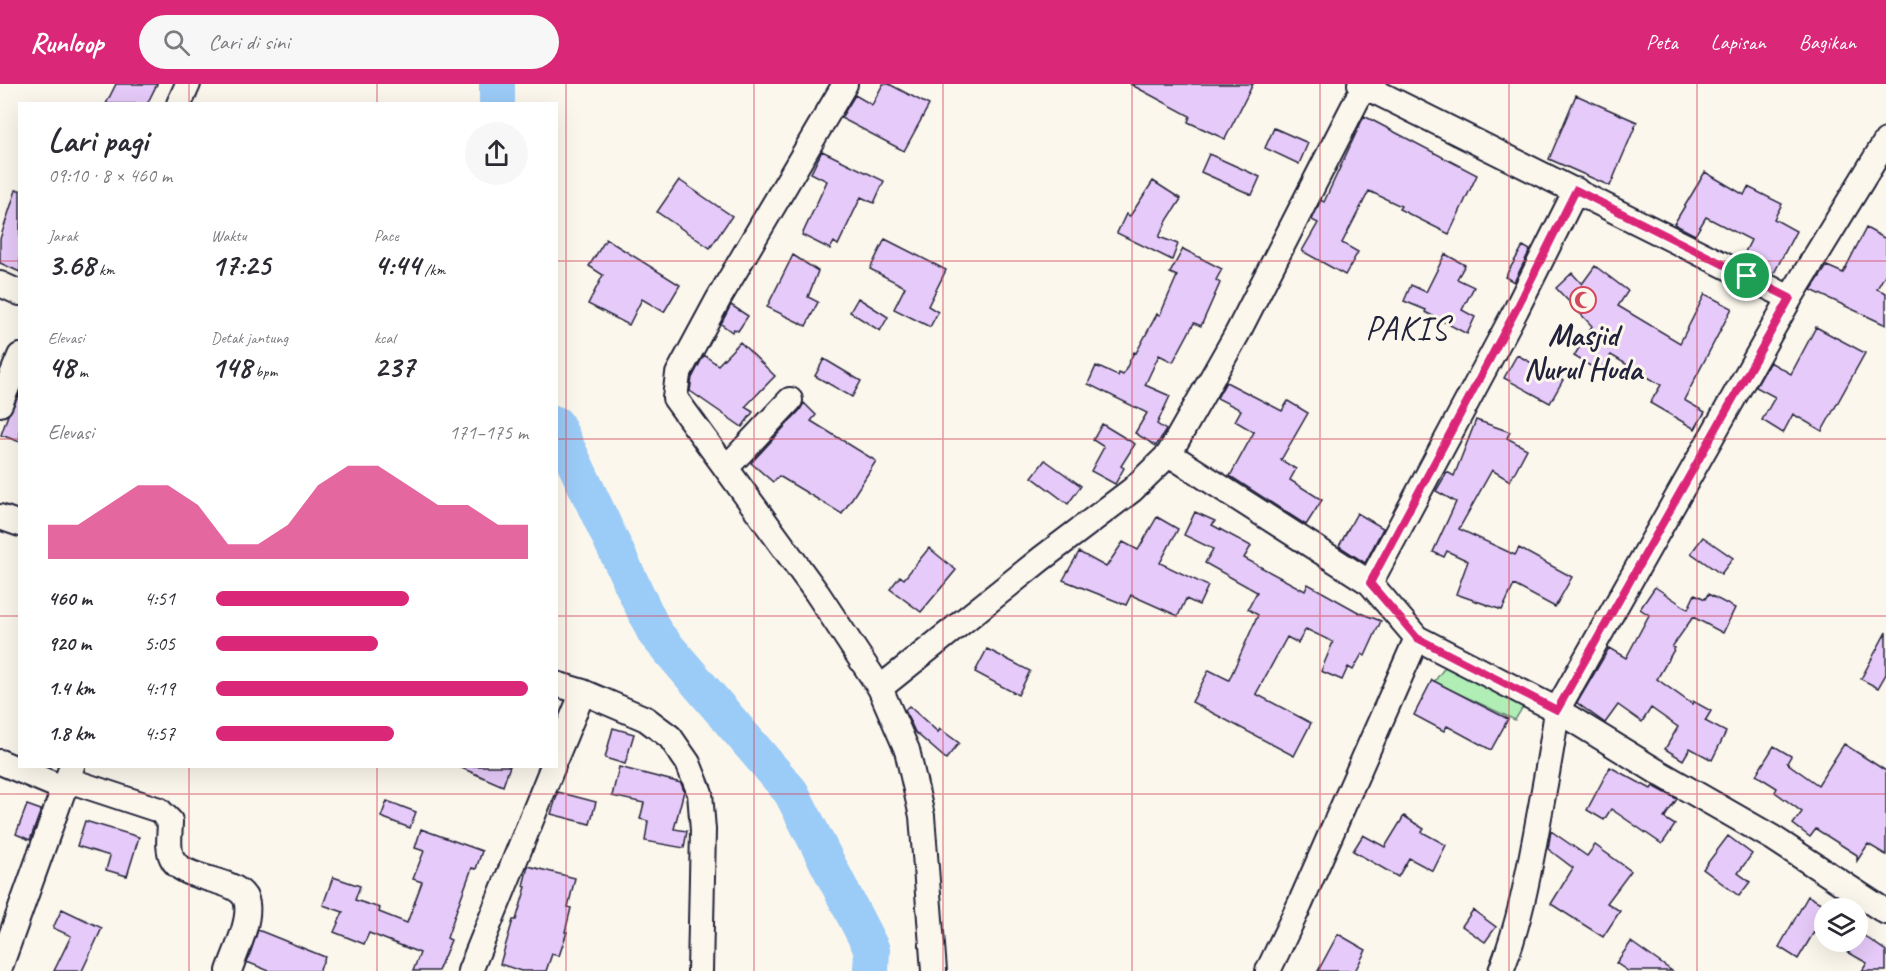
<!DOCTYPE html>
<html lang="id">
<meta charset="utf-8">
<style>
:root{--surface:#fff;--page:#f7f7f7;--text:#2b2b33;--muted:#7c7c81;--accent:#db2777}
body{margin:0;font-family:Caveat,sans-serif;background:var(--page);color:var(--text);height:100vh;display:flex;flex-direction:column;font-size:22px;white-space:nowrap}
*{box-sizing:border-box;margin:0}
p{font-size:20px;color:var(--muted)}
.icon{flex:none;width:33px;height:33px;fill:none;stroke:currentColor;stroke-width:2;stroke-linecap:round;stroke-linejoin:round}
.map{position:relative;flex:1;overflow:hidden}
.sheet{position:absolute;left:18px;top:18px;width:540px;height:666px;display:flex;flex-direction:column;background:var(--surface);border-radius:0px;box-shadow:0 6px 24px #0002}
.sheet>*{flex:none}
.tools{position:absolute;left:1814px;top:814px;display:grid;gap:12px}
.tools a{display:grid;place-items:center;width:54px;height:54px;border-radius:50%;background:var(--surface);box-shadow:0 6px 24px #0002;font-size:30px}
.pin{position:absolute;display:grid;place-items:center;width:51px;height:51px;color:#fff;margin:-26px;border:3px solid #fff;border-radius:50%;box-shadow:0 2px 6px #0007}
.round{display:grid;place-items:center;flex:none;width:63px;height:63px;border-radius:32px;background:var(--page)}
.headline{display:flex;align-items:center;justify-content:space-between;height:102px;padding:0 30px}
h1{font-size:33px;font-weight:600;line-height:45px}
.stats{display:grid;grid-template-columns:repeat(3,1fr);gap:9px;height:102px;padding:6px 30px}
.stats div{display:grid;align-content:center}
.stats b{font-size:30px;font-weight:600}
.stats small{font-size:16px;font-weight:400}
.stats p{font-size:16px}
.chart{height:168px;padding:12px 30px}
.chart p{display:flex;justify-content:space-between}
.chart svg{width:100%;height:108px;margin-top:6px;fill:var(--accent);opacity:.7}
ul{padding:0 30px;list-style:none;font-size:20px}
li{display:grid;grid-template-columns:96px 72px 1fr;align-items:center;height:45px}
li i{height:15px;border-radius:8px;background:var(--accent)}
header{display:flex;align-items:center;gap:36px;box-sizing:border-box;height:84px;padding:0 30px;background:var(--accent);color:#fff}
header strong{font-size:28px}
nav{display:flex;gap:33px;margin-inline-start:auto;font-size:21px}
.search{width:420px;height:54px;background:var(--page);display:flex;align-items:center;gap:15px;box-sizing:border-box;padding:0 21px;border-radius:33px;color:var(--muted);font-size:22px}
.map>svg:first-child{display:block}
.green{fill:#b0eeb5;stroke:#698878;stroke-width:1.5}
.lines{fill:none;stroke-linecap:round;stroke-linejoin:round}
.river{stroke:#9bcbf7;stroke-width:36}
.building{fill:#e6caf9;stroke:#22223b;stroke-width:1.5}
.minor-casing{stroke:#22223b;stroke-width:28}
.minor{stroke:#fbf7ec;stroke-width:24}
.route-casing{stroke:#fff;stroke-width:12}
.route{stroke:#db2777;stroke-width:8}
.grid{fill:none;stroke:#d1495b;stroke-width:1.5;stroke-opacity:0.55}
.labels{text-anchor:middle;stroke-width:6;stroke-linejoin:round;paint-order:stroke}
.poi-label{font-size:30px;font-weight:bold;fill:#22223b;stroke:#fbf7ec}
.quarter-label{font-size:33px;letter-spacing:1.5px;fill:#22223b;stroke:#fbf7ec}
</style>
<header>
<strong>Runloop</strong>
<div class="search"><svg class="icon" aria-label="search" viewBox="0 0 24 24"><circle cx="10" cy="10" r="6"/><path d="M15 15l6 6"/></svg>Cari di sini</div>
<nav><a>Peta</a><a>Lapisan</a><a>Bagikan</a></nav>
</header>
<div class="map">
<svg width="1886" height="887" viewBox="0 0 1886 887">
<rect width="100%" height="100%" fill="#fbf7ec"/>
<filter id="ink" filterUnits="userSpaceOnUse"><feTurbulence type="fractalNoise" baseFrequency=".0167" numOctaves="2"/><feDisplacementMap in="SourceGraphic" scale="12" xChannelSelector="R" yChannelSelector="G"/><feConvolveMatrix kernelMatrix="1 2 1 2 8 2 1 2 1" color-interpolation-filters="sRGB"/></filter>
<g filter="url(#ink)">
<path class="green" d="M1448,579l79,37 -12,20 -81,-38z"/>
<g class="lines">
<path class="river" d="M497,20v-20
M556,340l99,209 136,159 81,158 -1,21"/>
</g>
<path class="building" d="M116,0h41l-10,20h-41z
M883,0h6l40,21 -25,46 -63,-33 14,-23 17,10z
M1130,0h123l-28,55 -37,-17 2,-6z
M1576,11l61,27 -27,64 -61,-27z
M1364,32l113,59 -28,59 -50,-25 2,-3 -32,-15 -27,52 16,9 -13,23 -43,-24 16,-28 -6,-3 9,-20 3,2z
M1274,44l34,15 -9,21 -34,-16z
M822,67l62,30 -10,22 -13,-6 -23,48 -4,-3 -4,7 -28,-14 25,-54 -16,-8z
M1209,70l51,23 -8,18 -51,-23z
M1705,88l39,23 4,-8 34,17 -8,15 22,12 -22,42 -32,-15 9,-18 -45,-23 -11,18 -21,-11z
M679,96l53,36 -22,32 -53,-36z
M1153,97l28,18 -13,20 -9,18 19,7 -6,16 -55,-27 9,-19 4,2z
M16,106h4v82l-20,-9v-24z
M1866,144l20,11v34l-9,16 9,4v32l-75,-35 16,-24 16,7z
M606,155l74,46 -16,27 -22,-13 -13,26 -41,-21 15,-29 -14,-9z
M885,155l61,31 -18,36 10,6 -8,15 -36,-18 11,-22 -35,-18z
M1523,162l7,4 -16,32 -9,-5z
M1183,165l39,20 -6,11 4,3 -19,43 -7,-3 -21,39 -14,-7 -14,30 25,11 -13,28 9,6 -10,16 -21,-13 12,-20 -59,-29 8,-18 22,10 1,-3 4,2 11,-23 2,1 21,-39 3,1 17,-39 -7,-3z
M1445,170l20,11 -8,14 17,8 -12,23 13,7 -8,17 -42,-22 1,-2 -22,-9 7,-16 15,7z
M793,171l25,16 -10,26 10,5 -12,24 -39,-19z
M1595,182l33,25 -10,15 62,37 25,-49 27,14 -48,92 21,12 -10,17 -45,-26 11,-18 -50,-30 -11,17 -26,-16 18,-30 -36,-38 16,-15 10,11z
M858,214l30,19 -8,14 -30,-19z
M731,221l17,11 -10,15 -4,-2 -2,3 -11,-8z
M1816,243l49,26 -43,78 -29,-17 -10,19 -21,-13 13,-23 -19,-10 14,-25 21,12z
M740,258l35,34 -30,31 8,5 -11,15 -52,-36 2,-13 12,-23 14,10z
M1517,271l46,25 -13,23 -46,-25z
M824,275l37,22 -9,16 -37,-21z
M1226,298l56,29 6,-10 20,12 -27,47 15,9 -6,11 32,20 -16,25 -76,-49 24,-44 -19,-11 6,-11 -24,-12z
M20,310v48l-19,-7 7,-20z
M804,319l12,12 -5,6 65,40 -34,53 -63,-38 -6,6 -22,-19 49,-53z
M1476,336l34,12 -3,6 20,11 -17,32 -18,-11 -33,59 56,26 4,-7 53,29 -17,30 -41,-22 -12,25 -46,-16 12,-33 -21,-10 -3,6 -11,-5 23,-50 -20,-11 11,-19 7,4z
M1102,340l33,20 -14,22 3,2 -9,16 -24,-13 13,-24 -11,-7z
M1045,376l36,26 -13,18 -36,-27z
M1195,428l20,9 -3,4 39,21 -7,12 61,33 3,-7 52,29 21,8 -16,35 -3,-2 -9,16 -5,-3 -6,13 -21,-9 12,-29 -27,-13 -8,14 -11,-6 -31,57 55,29 -17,33 -102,-54 17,-32 20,10 29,-65 -10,-6 9,-17 -52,-29 8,-14 -29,-14z
M1357,429l26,15 -18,35 -26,-17z
M1157,433l21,12 -18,34 48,23 -9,19 -13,-6 -8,17 -47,-21 -5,10 -63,-25 16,-28 27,15 17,-25 15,8z
M1703,453l30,21 -12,16 -30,-21z
M929,464l27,22 -35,42 -31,-23 10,-13 4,3z
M1655,503l33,22 7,-15 10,5 3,-5 27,14 -12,25 -30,-16 -21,30 3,1 -18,31 35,25 1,-3 18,10 -6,10 21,11 -14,28 -22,-12 -7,12 -18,-11 13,-22 -27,-19 -9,14 -24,-17 -13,18 -28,-20 32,-55 17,10 23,-43 -9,-6z
M1886,548v42l-8,14 -17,-9z
M987,565l43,22 -12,24 -43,-23z
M1432,596l76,39 -17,31 -44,-24 -3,5 -30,-16z
M909,622l29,26 2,-3 19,14 -13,16 -31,-27 -10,-22z
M613,644l21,6 -9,30 -20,-6z
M1844,660l42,27v84l-18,-11 -11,17v-6l-41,-26 -6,8 -17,-13 9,-12 -27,-20 2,-4 -21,-13 18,-29 17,10 -4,7 31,22z
M457,682h53l-7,20z
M619,683l62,16 3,8 -10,38 13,2 -3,17 -39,-7 3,-20 -8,-2 4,-16 -32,-7z
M1610,683l41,22 2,-3 24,13 -13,19 11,7 -13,19 -51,-35 -7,11 -17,-10z
M558,708l38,10 -6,22 -39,-10z
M387,717l29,11 -6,16 -29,-11z
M27,721l14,5 -11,30 -14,-6z
M1404,732l20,13 -2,3 24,13 -13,26 -24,-13 -11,19 -45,-26 10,-16 22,12z
M85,737l54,16 -12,39 -21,-6 4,-14 -33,-10z
M421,745l61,22 -6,18 -4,-1 -13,35 -12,35 4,2 -13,31h-25l7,-18 -51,-20 -5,11 -30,-12 9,-20 -20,-7 10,-28 27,9 -5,14 25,8 -1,4 28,11 15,-41 -9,-3 11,-28 -9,-3z
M1551,747l36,25 8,-11 36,26 -24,32 13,8 -17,26 -52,-33 22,-36 -25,-19z
M1728,752l24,18 -14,19 12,9 -11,14 -36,-27z
M528,782l47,12 -7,29 3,1 -6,24h2l-8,24 -7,-2 -6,17h-25l-21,-7 13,-44h3l10,-33 -3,-1z
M1808,812l20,11 -4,2v29l-10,-6 -16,27 -19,-12z
M62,825l40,19 -20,43h-28l17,-35 -18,-8z
M1473,826l23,17 -11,15 -23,-16z
M258,846l67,27 -6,14h-50l-22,-9z
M1857,847l29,20v20h-24l5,-8 -37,-21h27z
M1338,850l28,16 -11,21h-37z
M1631,858l41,29h-44l-12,-8z"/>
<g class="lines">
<defs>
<path id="minor" d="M845,0l-126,214 -41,76 -3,24 142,195 63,95 27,62 15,66 12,155
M1360,0l430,214
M179,20l9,-20
M0,200l20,9
M0,320l20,-48
M1169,370l201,129 47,55 140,72 99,61 117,67 113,74
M727,383l63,-67
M0,433l20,7
M1370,499l146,-273 60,-120
M556,600l27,8 -27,65
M880,604l161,-129 91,-69 37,-36 68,-120 127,-248
M583,608l63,27 24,18 18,26 12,30 3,37 -3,141
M0,678l65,27
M68,696l91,30 11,11c0,12 -3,27 2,37 11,25 72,18 75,46 3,19 -12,49 -18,67
M0,883l72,-201
M470,887l83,-205
M1268,887l32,-67 117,-266
M1501,887c18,-46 27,-94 36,-143 7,-39 15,-78 20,-118l233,-412 96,-157"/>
</defs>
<use href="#minor" class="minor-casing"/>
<use href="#minor" class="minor"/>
</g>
</g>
<g class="lines" filter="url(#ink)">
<defs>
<path id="route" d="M1576,106l214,108 -233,412 -140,-72 -47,-55 146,-273z"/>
</defs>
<use href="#route" class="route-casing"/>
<use href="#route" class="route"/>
</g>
<path class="grid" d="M189,0v20M377,0v20M566,0v887M754,0v887M943,0v887M1132,0v887M1320,0v887M1509,0v887M1697,0v887M0,177h20M556,177h1330M0,355h20M556,355h1330M0,532h20M556,532h1330M189,682v205M377,682v205M0,710h1886"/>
<defs>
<symbol id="mosque-ring" viewBox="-11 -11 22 22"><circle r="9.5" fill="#fbf7ec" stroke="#d1495b" stroke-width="1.5"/><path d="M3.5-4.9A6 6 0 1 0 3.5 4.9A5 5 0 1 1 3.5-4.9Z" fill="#d1495b"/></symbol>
</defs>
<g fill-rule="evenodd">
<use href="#mosque-ring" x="1568" y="201" width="30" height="30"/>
</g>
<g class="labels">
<g class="poi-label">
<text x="1583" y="261">Masjid<tspan x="1583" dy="34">Nurul Huda</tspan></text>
</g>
<g class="quarter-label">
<text x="1407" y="255">PAKIS</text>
</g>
</g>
</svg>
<div class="tools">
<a><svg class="icon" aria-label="layers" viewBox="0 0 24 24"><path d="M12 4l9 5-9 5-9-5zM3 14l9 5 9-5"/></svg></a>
</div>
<div class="pin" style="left:1747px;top:192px;background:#1e9e55"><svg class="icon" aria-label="arrive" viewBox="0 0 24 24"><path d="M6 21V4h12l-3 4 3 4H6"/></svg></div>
<section class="sheet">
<div class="headline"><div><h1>Lari pagi</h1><p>09:10 · 8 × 460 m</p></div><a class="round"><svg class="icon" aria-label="share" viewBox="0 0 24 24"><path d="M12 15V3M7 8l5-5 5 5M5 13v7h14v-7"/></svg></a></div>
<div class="stats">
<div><p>Jarak</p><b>3.68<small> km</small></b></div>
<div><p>Waktu</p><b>17:25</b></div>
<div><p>Pace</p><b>4:44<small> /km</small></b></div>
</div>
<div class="stats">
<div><p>Elevasi</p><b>48<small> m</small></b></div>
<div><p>Detak jantung</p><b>148<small> bpm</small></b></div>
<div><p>kcal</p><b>237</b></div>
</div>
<div class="chart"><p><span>Elevasi</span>171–175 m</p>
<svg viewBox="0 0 160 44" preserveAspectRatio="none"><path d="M0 44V30L10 30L20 22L30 14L40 14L50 22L60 38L70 38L80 30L90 14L100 6L110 6L120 14L130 22L140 22L150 30L160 30V44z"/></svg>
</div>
<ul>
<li><b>460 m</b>4:51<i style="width:62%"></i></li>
<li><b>920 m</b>5:05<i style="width:52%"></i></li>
<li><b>1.4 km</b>4:19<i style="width:100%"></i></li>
<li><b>1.8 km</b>4:57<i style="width:57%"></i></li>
</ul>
</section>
</div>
